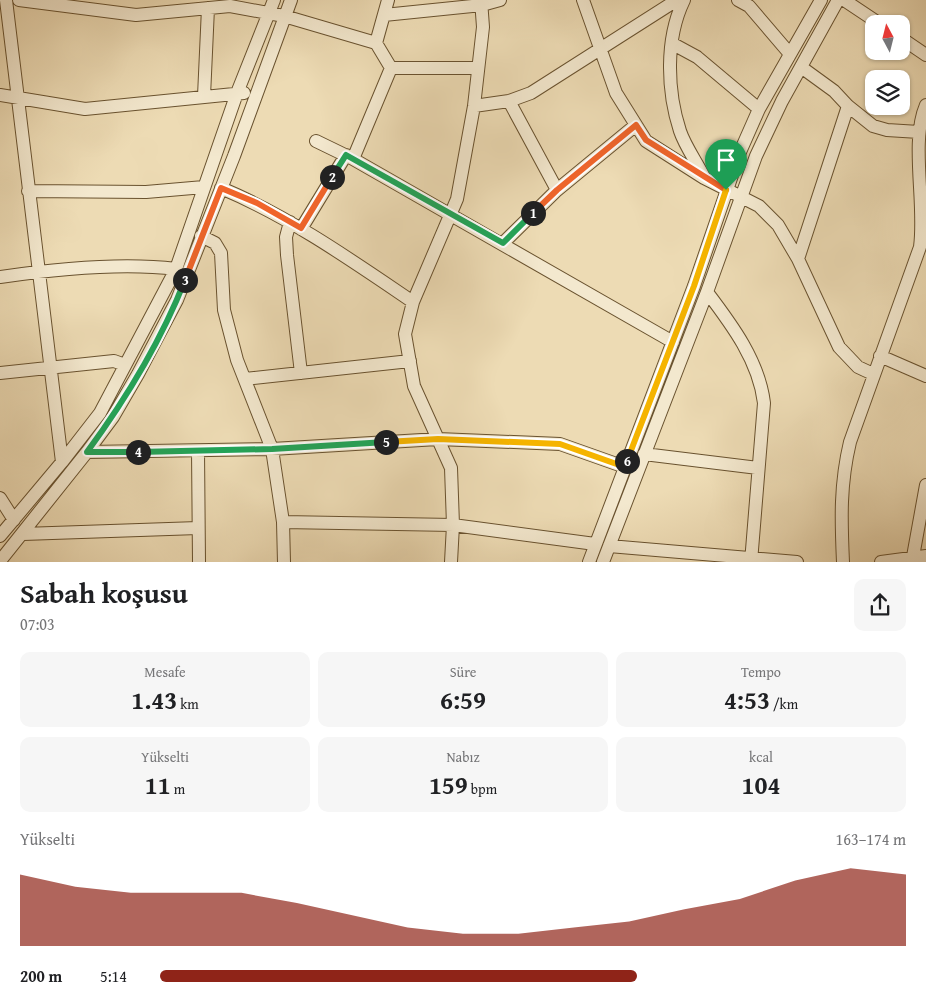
<!DOCTYPE html>
<html lang="tr">
<meta charset="utf-8">
<style>
:root{--surface:#fff;--page:#f6f6f6;--text:#202124;--muted:#757577;--accent:#8f2418}
body{margin:0;font-family:"Gentium Book Plus",serif;background:var(--page);color:var(--text);height:100vh;display:flex;flex-direction:column;font-size:19px;white-space:nowrap}
*{box-sizing:border-box;margin:0}
p{font-size:16px;color:var(--muted)}
.icon{flex:none;width:28px;height:28px;fill:none;stroke:currentColor;stroke-width:2;stroke-linecap:round;stroke-linejoin:round}
.map{position:relative;height:562px;overflow:hidden}
.sheet{display:flex;flex-direction:column;background:var(--surface);flex:1}
.sheet>*{flex:none}
.needle{width:32px;rotate:353deg}
.fabs{position:absolute;left:865px;top:15px;display:grid;gap:10px}
.fabs a{display:grid;place-items:center;width:45px;height:45px;border-radius:10px;background:var(--surface);box-shadow:0 1px 4px #0004;font-size:25px}
.pin{position:absolute;display:grid;place-items:center;width:42px;height:42px;color:#fff;margin:-51px -21px;border-radius:50% 50% 50% 0;rotate:-45deg;box-shadow:0 0 5px #0007}
.pin .icon{rotate:45deg}
.km{position:absolute;width:25px;height:25px;margin:-12px;border-radius:50%;background:#222;color:#fff;font-size:14px;line-height:25px;text-align:center}
.round{display:grid;place-items:center;flex:none;width:52px;height:52px;border-radius:10px;background:var(--page)}
.overview{display:flex;align-items:center;justify-content:space-between;height:85px;padding:0 20px}
h1{font-size:28px;font-weight:800;line-height:38px}
.figures{display:grid;grid-template-columns:repeat(3,1fr);gap:8px;height:85px;padding:5px 20px}
.figures div{display:grid;align-content:center;border-radius:10px;background:var(--page);text-align:center}
.figures b{font-size:25px;font-weight:800}
.figures small{font-size:14px;font-weight:400}
.figures p{font-size:14px}
.chart{height:140px;padding:10px 20px}
.chart p{display:flex;justify-content:space-between}
.chart svg{width:100%;height:90px;margin-top:5px;fill:var(--accent);opacity:.7}
ul{padding:0 20px;list-style:none;font-size:16px}
li{display:grid;grid-template-columns:80px 60px 1fr;align-items:center;height:38px}
li i{height:12px;border-radius:6px;background:var(--accent)}
.map>svg:first-child{display:block}
.lines{fill:none;stroke-linecap:round;stroke-linejoin:round}
.minor-casing{stroke:#69522f;stroke-width:14}
.minor{stroke:#f3e8ce;stroke-width:12}
.split-1-casing{stroke:#fff;stroke-width:10}
.split-2-casing{stroke:#fff;stroke-width:10}
.split-3-casing{stroke:#fff;stroke-width:10}
.split-4-casing{stroke:#fff;stroke-width:10}
.split-5-casing{stroke:#fff;stroke-width:10}
.split-6-casing{stroke:#fff;stroke-width:10}
.split-7-casing{stroke:#fff;stroke-width:10}
.split-1{stroke:#f0652b;stroke-width:6}
.split-2{stroke:#22a559;stroke-width:6}
.split-3{stroke:#f0652b;stroke-width:6}
.split-4{stroke:#22a559;stroke-width:6}
.split-5{stroke:#22a559;stroke-width:6}
.split-6{stroke:#f5b400;stroke-width:6}
.split-7{stroke:#f5b400;stroke-width:6}
</style>
<div class="map">
<svg width="926" height="562" viewBox="0 0 926 562">
<rect width="100%" height="100%" fill="#eddbb4"/>
<filter id="stains"><feTurbulence type="fractalNoise" baseFrequency=".004" numOctaves="4"/><feColorMatrix values="0 0 0 0 .2 0 0 0 0 .09 0 0 0 0 .02 0 0 0 .5 -.17"/></filter>
<radialGradient id="worn" r=".72"><stop offset=".6" stop-color="#630" stop-opacity="0"/><stop offset="1" stop-color="#630" stop-opacity=".3"/></radialGradient>
<g class="lines">
<defs>
<path id="minor" d="M6,0l56,462
M19,0l117,15 94,-9 54,10 92,27 15,25 -38,91 320,183
M583,0l33,93 30,48 58,37 55,28 19,19 20,34 41,88 19,20 15,7
M684,0c-19,39 -17,91 -4,131 5,15 16,30 23,44
M738,0l11,6 41,48
M844,0l36,24
M384,15l98,-10 18,-5
M901,38l25,17
M376,43l12,-43
M673,44l24,13 62,52
M801,67l33,24 14,15 25,20 14,4 32,2
M391,68h86
M0,95l85,14 159,-16
M204,96l4,-88
M509,101l48,89 79,-65
M474,106l35,-5 22,-8 146,-93
M316,141l35,17
M221,188c69,29 130,72 192,114
M28,191l118,1 58,-5
M290,222l-4,15 1,18 14,118
M301,229l45,-74
M201,236l14,7 6,10 3,57 13,50 35,89 11,73 1,40
M503,243l54,-53
M798,259l50,-153
M0,277c55,-8 121,-15 176,-8
M707,292c25,33 52,69 57,111l-13,159
M880,356l46,20
M0,373l114,-12 11,4
M245,379l165,-18
M198,451l1,111
M87,452l185,-3 166,-10 122,5 65,23
M644,454l114,14
M0,498l14,22
M283,522l170,3 142,19
M23,534l175,-6
M0,536l62,-74 38,-49 76,-144 61,-176 37,-93
M609,546l188,16
M0,561l87,-109 26,-35 25,-43 39,-74 57,-144 57,-156
M451,562l2,-37 -2,-57 -37,-82 -9,-52 8,-32 44,-103 17,-93 9,-79 -2,-27
M589,562l105,-276 46,-134 19,-43 62,-109
M603,562l104,-270 49,-136 26,-55 56,-101
M843,562c-2,-43 -3,-78 7,-120l70,-195c6,-44 -10,-105 6,-142
M881,562l45,-6
M912,562l14,-77"/>
</defs>
<use href="#minor" class="minor-casing"/>
<use href="#minor" class="minor"/>
</g>
<g class="lines">
<defs>
<path id="split-1" d="M533,213l24,-23 79,-65 10,15 80,50"/>
<path id="split-2" d="M332,177l14,-22 157,88 30,-30"/>
<path id="split-3" d="M185,280l36,-92 36,15 44,25 31,-51"/>
<path id="split-4" d="M138,452h-51c39,-53 74,-111 98,-172"/>
<path id="split-5" d="M138,452l134,-3 114,-7"/>
<path id="split-6" d="M386,442l52,-3 122,5 65,23 2,-6"/>
<path id="split-7" d="M627,461l67,-175 32,-96"/>
</defs>
<use href="#split-1" class="split-1-casing"/>
<use href="#split-2" class="split-2-casing"/>
<use href="#split-3" class="split-3-casing"/>
<use href="#split-4" class="split-4-casing"/>
<use href="#split-5" class="split-5-casing"/>
<use href="#split-6" class="split-6-casing"/>
<use href="#split-7" class="split-7-casing"/>
<use href="#split-1" class="split-1"/>
<use href="#split-2" class="split-2"/>
<use href="#split-3" class="split-3"/>
<use href="#split-4" class="split-4"/>
<use href="#split-5" class="split-5"/>
<use href="#split-6" class="split-6"/>
<use href="#split-7" class="split-7"/>
</g>
<rect width="100%" height="100%" filter="url(#stains)"/>
<rect width="100%" height="100%" fill="url(#worn)"/>
</svg>
<div class="fabs">
<a><svg class="needle" viewBox="-14 -14 28 28"><path d="M0-13l5 13h-10z" fill="#e53935"/><path d="M0 13l5-13h-10z" fill="#757577"/></svg></a>
<a><svg class="icon" aria-label="layers" viewBox="0 0 24 24"><path d="M12 4l9 5-9 5-9-5zM3 14l9 5 9-5"/></svg></a>
</div>
<div class="pin" style="left:726px;top:190px;background:#1e9e55"><svg class="icon" aria-label="arrive" viewBox="0 0 24 24"><path d="M6 21V4h12l-3 4 3 4H6"/></svg></div>
<b class="km" style="left:533px;top:213px">1</b>
<b class="km" style="left:332px;top:177px">2</b>
<b class="km" style="left:185px;top:280px">3</b>
<b class="km" style="left:138px;top:452px">4</b>
<b class="km" style="left:386px;top:442px">5</b>
<b class="km" style="left:627px;top:461px">6</b>
</div>
<section class="sheet">
<div class="overview"><div><h1>Sabah koşusu</h1><p>07:03</p></div><a class="round"><svg class="icon" aria-label="share" viewBox="0 0 24 24"><path d="M12 15V3M7 8l5-5 5 5M5 13v7h14v-7"/></svg></a></div>
<div class="figures">
<div><p>Mesafe</p><b>1.43<small> km</small></b></div>
<div><p>Süre</p><b>6:59</b></div>
<div><p>Tempo</p><b>4:53<small> /km</small></b></div>
</div>
<div class="figures">
<div><p>Yükselti</p><b>11<small> m</small></b></div>
<div><p>Nabız</p><b>159<small> bpm</small></b></div>
<div><p>kcal</p><b>104</b></div>
</div>
<div class="chart"><p><span>Yükselti</span>163–174 m</p>
<svg viewBox="0 0 160 44" preserveAspectRatio="none"><path d="M0 44V9L10 15L20 18L30 18L40 18L50 23L60 29L70 35L80 38L90 38L100 35L110 32L120 26L130 21L140 12L150 6L160 9V44z"/></svg>
</div>
<ul>
<li><b>200 m</b>5:14<i style="width:64%"></i></li>
</ul>
</section>
